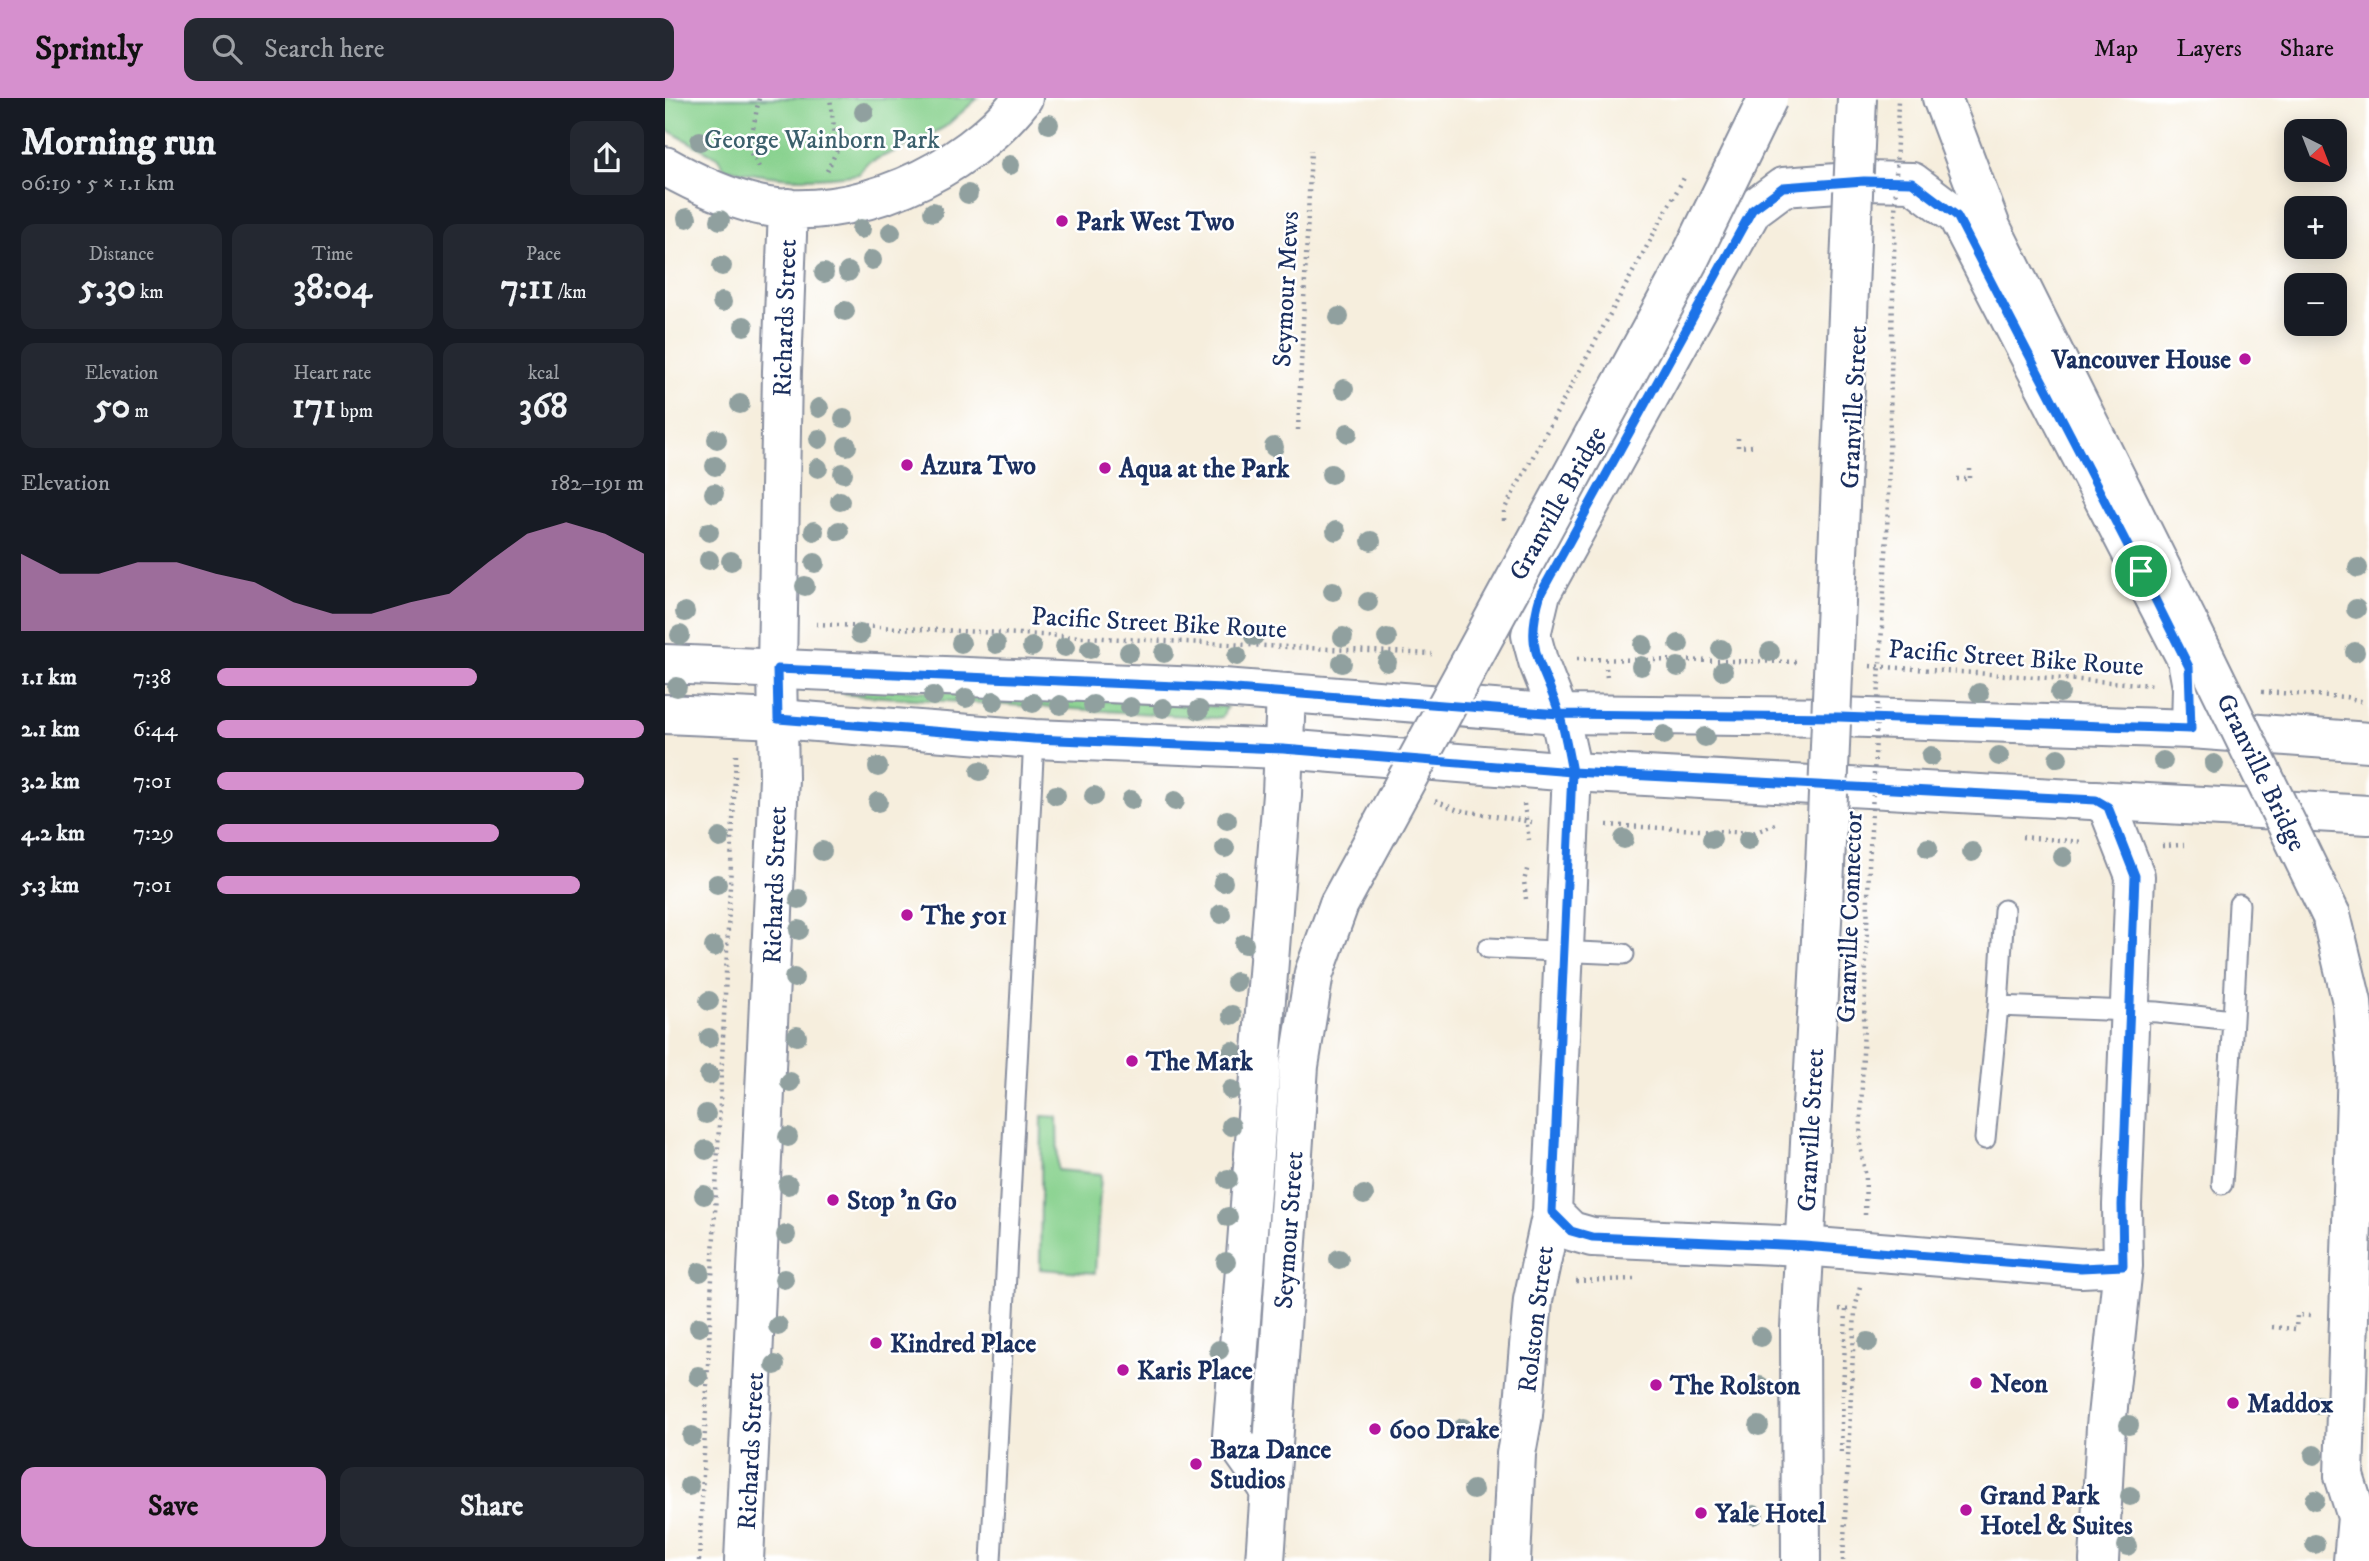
<!DOCTYPE html>
<meta charset="utf-8">
<style>
:root{--surface:#171b24;--page:#242831;--text:#f1f3f6;--muted:#9ea1a6;--accent:#d690ce}
body{margin:0;font-family:"IM FELL DW Pica",serif;background:var(--page);color:var(--text);height:100vh;display:flex;flex-direction:column;font-size:26px;white-space:nowrap}
*{box-sizing:border-box;margin:0}
p{font-size:23px;color:var(--muted)}
.icon{flex:none;width:38px;height:38px;fill:none;stroke:currentColor;stroke-width:2;stroke-linecap:round;stroke-linejoin:round}
.map{position:relative;flex:1;overflow:hidden}
.sheet{display:flex;flex-direction:column;background:var(--surface);width:665px}
.sheet>*{flex:none}
.needle{width:46px;rotate:138deg}
.tools{position:absolute;left:1619px;top:21px;display:grid;gap:14px}
.tools a{display:grid;place-items:center;width:63px;height:63px;border-radius:14px;background:var(--surface);box-shadow:0 4px 18px #0003;font-size:35px}
.pin{position:absolute;display:grid;place-items:center;width:60px;height:60px;color:#fff;margin:-30px;border:4px solid #fff;border-radius:50%;box-shadow:0 2px 7px #0007}
.round{display:grid;place-items:center;flex:none;width:74px;height:74px;border-radius:14px;background:var(--page)}
.summary{display:flex;align-items:center;justify-content:space-between;height:119px;padding:0 21px}
h1{font-size:38px;font-weight:700;line-height:52px}
.figures{display:grid;grid-template-columns:repeat(3,1fr);gap:10px;height:119px;padding:7px 21px}
.figures div{display:grid;align-content:center;border-radius:14px;background:var(--page);text-align:center}
.figures b{font-size:35px;font-weight:700}
.figures small{font-size:19px;font-weight:400}
.figures p{font-size:19px}
.chart{height:196px;padding:14px 21px}
.chart p{display:flex;justify-content:space-between}
.chart svg{width:100%;height:126px;margin-top:7px;fill:var(--accent);opacity:.7}
.primary-button{display:flex;gap:14px;margin-top:auto;padding:14px 21px}
.primary-button a{flex:1;height:80px;border-radius:14px;background:var(--accent);color:#111;font-size:28px;font-weight:700;line-height:80px;text-align:center}
.primary-button a+a{background:var(--page);color:var(--text)}
ul{padding:0 21px;list-style:none;font-size:23px}
li{display:grid;grid-template-columns:112px 84px 1fr;align-items:center;height:52px}
li i{height:18px;border-radius:9px;background:var(--accent)}
header{display:flex;align-items:center;gap:42px;box-sizing:border-box;height:98px;padding:0 35px;background:var(--accent);color:#111}
header strong{font-size:33px}
nav{display:flex;gap:38px;margin-inline-start:auto;font-size:24px}
.search{width:490px;height:63px;background:var(--page);display:flex;align-items:center;gap:18px;box-sizing:border-box;padding:0 24px;border-radius:14px;color:var(--muted);font-size:26px}
main{display:flex;flex:1;min-height:0}
.map>svg:first-child{display:block}
.green{fill:#88d18e;stroke:#528076;stroke-width:2}
.lines{fill:none;stroke-linecap:round;stroke-linejoin:round}
.service-casing{stroke:#888e9e;stroke-width:23}
.minor-casing{stroke:#888e9e;stroke-width:42}
.tertiary-casing{stroke:#888e9e;stroke-width:42}
.secondary-casing{stroke:#888e9e;stroke-width:42}
.trunk-casing{stroke:#888e9e;stroke-width:42}
.path{stroke:#888e9e;stroke-width:4.5;stroke-dasharray:2 5;stroke-linecap:butt}
.service{stroke:#fff;stroke-width:19}
.minor{stroke:#fff;stroke-width:38}
.tertiary{stroke:#fff;stroke-width:38}
.secondary{stroke:#fff;stroke-width:38}
.trunk{stroke:#fff;stroke-width:38}
.secondary-bridge-casing{stroke:#888e9e;stroke-width:42;stroke-linecap:butt}
.trunk-bridge-casing{stroke:#888e9e;stroke-width:42;stroke-linecap:butt}
.path-bridge{stroke:#888e9e;stroke-width:4.5;stroke-dasharray:2 5;stroke-linecap:butt}
.secondary-bridge{stroke:#fff;stroke-width:38}
.trunk-bridge{stroke:#fff;stroke-width:38}
.tree{fill:#90a09f}
.route-casing{stroke:#fff;stroke-width:14}
.route{stroke:#1a73e8;stroke-width:9}
.poi-dot{fill:#b5179e;stroke:#fff;stroke-width:2.5}
.labels{text-anchor:middle;stroke-width:5;stroke-linejoin:round;paint-order:stroke}
.park-label{font-size:26px;fill:#3c606c;stroke:#fff}
.poi-label{font-size:26px;font-weight:bold;fill:#1b2f5e;stroke:#fff;text-anchor:start}
.street-label{font-size:26px;fill:#1b2f5e;stroke:#fff}
</style>
<header>
<strong>Sprintly</strong>
<div class="search"><svg class="icon" aria-label="search" viewBox="0 0 24 24"><circle cx="10" cy="10" r="6"/><path d="M15 15l6 6"/></svg>Search here</div>
<nav><a>Map</a><a>Layers</a><a>Share</a></nav>
</header>
<main>
<section class="sheet">
<div class="summary"><div><h1>Morning run</h1><p>06:19 · 5 × 1.1 km</p></div><a class="round"><svg class="icon" aria-label="share" viewBox="0 0 24 24"><path d="M12 15V3M7 8l5-5 5 5M5 13v7h14v-7"/></svg></a></div>
<div class="figures">
<div><p>Distance</p><b>5.30<small> km</small></b></div>
<div><p>Time</p><b>38:04</b></div>
<div><p>Pace</p><b>7:11<small> /km</small></b></div>
</div>
<div class="figures">
<div><p>Elevation</p><b>50<small> m</small></b></div>
<div><p>Heart rate</p><b>171<small> bpm</small></b></div>
<div><p>kcal</p><b>368</b></div>
</div>
<div class="chart"><p><span>Elevation</span>182–191 m</p>
<svg viewBox="0 0 160 44" preserveAspectRatio="none"><path d="M0 44V17L10 24L20 24L30 20L40 20L50 24L60 27L70 34L80 38L90 38L100 34L110 31L120 20L130 10L140 6L150 10L160 17V44z"/></svg>
</div>
<ul>
<li><b>1.1 km</b>7:38<i style="width:61%"></i></li>
<li><b>2.1 km</b>6:44<i style="width:100%"></i></li>
<li><b>3.2 km</b>7:01<i style="width:86%"></i></li>
<li><b>4.2 km</b>7:29<i style="width:66%"></i></li>
<li><b>5.3 km</b>7:01<i style="width:85%"></i></li>
</ul>
<div class="primary-button"><a>Save</a><a>Share</a></div>
</section>
<div class="map">
<svg width="1704" height="1463" viewBox="0 0 1704 1463">
<rect width="100%" height="100%" fill="#fff"/>
<filter id="ink" filterUnits="userSpaceOnUse"><feTurbulence type="fractalNoise" baseFrequency=".0143" numOctaves="2"/><feDisplacementMap in="SourceGraphic" scale="14" xChannelSelector="R" yChannelSelector="G"/><feConvolveMatrix kernelMatrix="1 2 1 2 8 2 1 2 1" color-interpolation-filters="sRGB"/></filter>
<filter id="wash" filterUnits="userSpaceOnUse"><feTurbulence type="fractalNoise" baseFrequency=".00686" numOctaves="4" result="noise"/><feDisplacementMap in="SourceGraphic" scale="28" xChannelSelector="R" yChannelSelector="G"/><feGaussianBlur stdDeviation="1.57" result="paint"/><feColorMatrix in="noise" values="0 0 0 0 0 0 0 0 0 0 0 0 0 0 0 0 0 1.4 0 .05"/><feComposite in="paint" operator="in"/></filter>
<g filter="url(#wash)">
<rect width="100%" height="100%" fill="#f6eedd"/>
<path class="green" d="M0,0h313l-33,29 -28,15 -50,21 -8,11c-48,7 -88,5 -134,-6l-8,-11 -52,-28z
M180,589l382,20 -5,10 -7,1 -364,-23 -7,-2z
M377,1018l15,1 1,53 43,4 -6,99 -55,-4z"/>
</g>
<g filter="url(#ink)">
<g class="lines">
<defs>
<path id="service" d="M1339,812l-6,96 159,6 76,8 6,-116
M823,850l136,6
M1320,1041l13,-133
M1557,1086l11,-164
M326,1463l43,-822"/>
<path id="minor" d="M0,68c30,17 59,31 93,39 94,20 208,-33 265,-107
M112,571l5,-298 6,-163
M1431,702l12,7 27,69 -13,329 1,61 -17,160 -7,135
M887,1114l19,19 21,6 211,9 278,22 42,-2
M846,1463l5,-107 7,-39 10,-115 19,-88 20,-440 -13,-58 -21,-53 -7,-26 10,-42 211,-383 31,-23 81,-6 48,1 45,34 230,444 5,27 -1,42"/>
<path id="tertiary" d="M79,1463l35,-783 -2,-109"/>
<path id="secondary" d="M0,566l558,24 336,26 280,3 352,12 178,13
M0,616l113,5 256,20 249,10 289,23 797,43
M1136,1463l-1,-233 25,-462"/>
<path id="trunk" d="M1277,0l49,129 197,395
M1666,817l21,87 5,63 -13,411 13,41 -4,44
M603,1389l-36,-51 50,-642 4,-101
M600,1463l34,-495 15,-93 25,-69"/>
</defs>
<use href="#service" class="service-casing"/>
<use href="#minor" class="minor-casing"/>
<use href="#tertiary" class="tertiary-casing"/>
<use href="#secondary" class="secondary-casing"/>
<use href="#trunk" class="trunk-casing"/>
<path class="path" d="M94,69l-10,-17 10,-52
M162,73l10,-21 -7,-52
M633,332l13,-280
M1073,340v9l15,-1
M1292,381h13v-15
M839,422v-10l181,-334
M151,526l616,30
M912,561l222,3
M1205,568l285,19
M941,570l1,10
M1597,594l84,5 18,5
M770,703l23,9 74,12
M859,706l5,36
M942,727l146,8 25,-10
M1357,739l61,5
M1497,748l22,-1
M861,801l-2,-18 4,-15
M1200,1117l1,-38 -6,-31 9,-280
M911,1183l58,-2
M1174,1211l11,1
M1607,1229l24,2 1,-14 13,1
M1176,1354l5,-142
M34,1463l37,-806
M1178,1463l12,-251 5,-24"/>
<use href="#service" class="service"/>
<use href="#minor" class="minor"/>
<use href="#tertiary" class="tertiary"/>
<use href="#secondary" class="secondary"/>
<use href="#trunk" class="trunk"/>
<defs>
<path id="secondary-bridge" d="M1160,768l32,-768"/>
<path id="trunk-bridge" d="M1523,524l143,293
M674,806l352,-648 77,-158"/>
</defs>
<use href="#secondary-bridge" class="secondary-bridge-casing"/>
<use href="#trunk-bridge" class="trunk-bridge-casing"/>
<path class="path-bridge" d="M1204,768l18,-331 11,-437"/>
<use href="#secondary-bridge" class="secondary-bridge"/>
<use href="#trunk-bridge" class="trunk-bridge"/>
</g>
<g class="tree">
<circle cx="199" cy="14" r="10"/>
<circle cx="384" cy="26" r="10"/>
<circle cx="35" cy="43" r="10"/>
<circle cx="345" cy="67" r="10"/>
<circle cx="303" cy="96" r="10"/>
<circle cx="268" cy="114" r="10"/>
<circle cx="22" cy="120" r="10"/>
<circle cx="55" cy="122" r="10"/>
<circle cx="196" cy="131" r="10"/>
<circle cx="226" cy="134" r="10"/>
<circle cx="207" cy="162" r="10"/>
<circle cx="57" cy="168" r="10"/>
<circle cx="183" cy="174" r="10"/>
<circle cx="159" cy="175" r="10"/>
<circle cx="57" cy="204" r="10"/>
<circle cx="180" cy="213" r="10"/>
<circle cx="674" cy="219" r="10"/>
<circle cx="79" cy="228" r="10"/>
<circle cx="679" cy="291" r="10"/>
<circle cx="75" cy="306" r="10"/>
<circle cx="154" cy="310" r="10"/>
<circle cx="179" cy="320" r="10"/>
<circle cx="683" cy="335" r="10"/>
<circle cx="52" cy="341" r="10"/>
<circle cx="154" cy="341" r="10"/>
<circle cx="182" cy="348" r="10"/>
<circle cx="609" cy="349" r="10"/>
<circle cx="50" cy="368" r="10"/>
<circle cx="153" cy="370" r="10"/>
<circle cx="178" cy="375" r="10"/>
<circle cx="666" cy="376" r="10"/>
<circle cx="49" cy="395" r="10"/>
<circle cx="175" cy="403" r="10"/>
<circle cx="149" cy="433" r="10"/>
<circle cx="174" cy="433" r="10"/>
<circle cx="671" cy="433" r="10"/>
<circle cx="44" cy="434" r="10"/>
<circle cx="706" cy="443" r="10"/>
<circle cx="44" cy="462" r="10"/>
<circle cx="66" cy="463" r="10"/>
<circle cx="150" cy="465" r="10"/>
<circle cx="1693" cy="470" r="10"/>
<circle cx="140" cy="488" r="10"/>
<circle cx="668" cy="493" r="10"/>
<circle cx="703" cy="504" r="10"/>
<circle cx="1691" cy="511" r="10"/>
<circle cx="20" cy="514" r="10"/>
<circle cx="195" cy="536" r="10"/>
<circle cx="15" cy="537" r="10"/>
<circle cx="589" cy="538" r="10"/>
<circle cx="678" cy="539" r="10"/>
<circle cx="722" cy="540" r="10"/>
<circle cx="296" cy="545" r="10"/>
<circle cx="331" cy="546" r="10"/>
<circle cx="1014" cy="546" r="10"/>
<circle cx="978" cy="547" r="10"/>
<circle cx="367" cy="549" r="10"/>
<circle cx="400" cy="549" r="10"/>
<circle cx="425" cy="551" r="10"/>
<circle cx="1056" cy="551" r="10"/>
<circle cx="464" cy="554" r="10"/>
<circle cx="1105" cy="554" r="10"/>
<circle cx="1690" cy="554" r="10"/>
<circle cx="499" cy="555" r="10"/>
<circle cx="572" cy="558" r="10"/>
<circle cx="722" cy="564" r="10"/>
<circle cx="677" cy="565" r="10"/>
<circle cx="976" cy="568" r="10"/>
<circle cx="1013" cy="569" r="10"/>
<circle cx="1058" cy="573" r="10"/>
<circle cx="12" cy="589" r="10"/>
<circle cx="1314" cy="595" r="10"/>
<circle cx="1395" cy="595" r="10"/>
<circle cx="268" cy="598" r="10"/>
<circle cx="301" cy="600" r="10"/>
<circle cx="329" cy="603" r="10"/>
<circle cx="368" cy="605" r="10"/>
<circle cx="395" cy="607" r="10"/>
<circle cx="428" cy="607" r="10"/>
<circle cx="465" cy="609" r="10"/>
<circle cx="498" cy="610" r="10"/>
<circle cx="534" cy="612" r="10"/>
<circle cx="999" cy="637" r="10"/>
<circle cx="1040" cy="639" r="10"/>
<circle cx="1266" cy="658" r="10"/>
<circle cx="1334" cy="658" r="10"/>
<circle cx="1393" cy="660" r="10"/>
<circle cx="1498" cy="663" r="10"/>
<circle cx="1549" cy="666" r="10"/>
<circle cx="213" cy="669" r="10"/>
<circle cx="315" cy="673" r="10"/>
<circle cx="391" cy="697" r="10"/>
<circle cx="429" cy="698" r="10"/>
<circle cx="466" cy="702" r="10"/>
<circle cx="510" cy="703" r="10"/>
<circle cx="213" cy="704" r="10"/>
<circle cx="562" cy="722" r="10"/>
<circle cx="55" cy="740" r="10"/>
<circle cx="959" cy="741" r="10"/>
<circle cx="1047" cy="741" r="10"/>
<circle cx="1083" cy="742" r="10"/>
<circle cx="560" cy="750" r="10"/>
<circle cx="1263" cy="750" r="10"/>
<circle cx="157" cy="753" r="10"/>
<circle cx="1307" cy="754" r="10"/>
<circle cx="1398" cy="759" r="10"/>
<circle cx="558" cy="784" r="10"/>
<circle cx="52" cy="786" r="10"/>
<circle cx="134" cy="801" r="10"/>
<circle cx="556" cy="816" r="10"/>
<circle cx="134" cy="832" r="10"/>
<circle cx="579" cy="846" r="10"/>
<circle cx="49" cy="849" r="10"/>
<circle cx="129" cy="880" r="10"/>
<circle cx="571" cy="884" r="10"/>
<circle cx="44" cy="903" r="10"/>
<circle cx="567" cy="917" r="10"/>
<circle cx="132" cy="938" r="10"/>
<circle cx="44" cy="940" r="10"/>
<circle cx="567" cy="953" r="10"/>
<circle cx="44" cy="977" r="10"/>
<circle cx="125" cy="984" r="10"/>
<circle cx="566" cy="992" r="10"/>
<circle cx="41" cy="1016" r="10"/>
<circle cx="566" cy="1028" r="10"/>
<circle cx="123" cy="1039" r="10"/>
<circle cx="41" cy="1052" r="10"/>
<circle cx="563" cy="1081" r="10"/>
<circle cx="123" cy="1087" r="10"/>
<circle cx="39" cy="1097" r="10"/>
<circle cx="699" cy="1097" r="10"/>
<circle cx="563" cy="1119" r="10"/>
<circle cx="121" cy="1137" r="10"/>
<circle cx="674" cy="1161" r="10"/>
<circle cx="561" cy="1164" r="10"/>
<circle cx="35" cy="1174" r="10"/>
<circle cx="119" cy="1181" r="10"/>
<circle cx="113" cy="1228" r="10"/>
<circle cx="34" cy="1229" r="10"/>
<circle cx="1096" cy="1239" r="10"/>
<circle cx="1203" cy="1244" r="10"/>
<circle cx="554" cy="1252" r="10"/>
<circle cx="110" cy="1267" r="10"/>
<circle cx="33" cy="1278" r="10"/>
<circle cx="1095" cy="1288" r="10"/>
<circle cx="1653" cy="1307" r="10"/>
<circle cx="1464" cy="1327" r="10"/>
<circle cx="1094" cy="1328" r="10"/>
<circle cx="798" cy="1330" r="10"/>
<circle cx="27" cy="1338" r="10"/>
<circle cx="1649" cy="1357" r="10"/>
<circle cx="24" cy="1388" r="10"/>
<circle cx="808" cy="1392" r="10"/>
<circle cx="1465" cy="1398" r="10"/>
<circle cx="1650" cy="1402" r="10"/>
<circle cx="1089" cy="1417" r="10"/>
<circle cx="1650" cy="1446" r="10"/>
<circle cx="1462" cy="1448" r="10"/>
</g>
</g>
<g class="lines" filter="url(#ink)">
<defs>
<path id="route" d="M1476,473l48,96 2,62 -352,-12 -280,-3 -336,-26 -446,-19 1,50 256,20 249,10 289,23 524,28 12,7 27,69 -13,329 1,61 -42,2 -277,-22 -212,-9 -21,-6 -19,-19 20,-440c-4,-20 -7,-40 -13,-59 -17,-53 -36,-61 -18,-120l211,-383 31,-23 81,-6 48,1 45,34 184,355"/>
</defs>
<use href="#route" class="route-casing"/>
<use href="#route" class="route"/>
</g>
<g class="poi-dot">
<circle cx="397" cy="123" r="7"/>
<circle cx="1580" cy="261" r="7"/>
<circle cx="242" cy="367" r="7"/>
<circle cx="440" cy="370" r="7"/>
<circle cx="242" cy="817" r="7"/>
<circle cx="467" cy="963" r="7"/>
<circle cx="168" cy="1102" r="7"/>
<circle cx="211" cy="1245" r="7"/>
<circle cx="458" cy="1272" r="7"/>
<circle cx="1311" cy="1285" r="7"/>
<circle cx="991" cy="1287" r="7"/>
<circle cx="1568" cy="1305" r="7"/>
<circle cx="710" cy="1331" r="7"/>
<circle cx="531" cy="1366" r="7"/>
<circle cx="1301" cy="1412" r="7"/>
<circle cx="1036" cy="1415" r="7"/>
</g>
<g class="labels">
<g class="park-label">
<text x="157" y="50">George Wainborn Park</text>
</g>
<g class="poi-label">
<text x="411" y="132">Park West Two</text>
<text x="1566" y="270" text-anchor="end">Vancouver House</text>
<text x="256" y="376">Azura Two</text>
<text x="454" y="379">Aqua at the Park</text>
<text x="256" y="826">The 501</text>
<text x="481" y="972">The Mark</text>
<text x="182" y="1111">Stop 'n Go</text>
<text x="225" y="1254">Kindred Place</text>
<text x="472" y="1281">Karis Place</text>
<text x="1325" y="1294">Neon</text>
<text x="1005" y="1296">The Rolston</text>
<text x="1582" y="1314">Maddox</text>
<text x="724" y="1340">600 Drake</text>
<text x="545" y="1360">Baza Dance<tspan x="545" dy="30">Studios</tspan></text>
<text x="1315" y="1406">Grand Park<tspan x="1315" dy="30">Hotel &amp; Suites</tspan></text>
<text x="1050" y="1424">Yale Hotel</text>
</g>
<g class="street-label">
<text transform="translate(620 191) rotate(-87)" y="9">Seymour Mews</text>
<text transform="translate(119 220) rotate(-88)" y="9">Richards Street</text>
<text transform="translate(1188 309) rotate(-87)" y="9">Granville Street</text>
<text transform="translate(892 405) rotate(-61)" y="9">Granville Bridge</text>
<text transform="translate(494 524) rotate(3)" y="9">Pacific Street Bike Route</text>
<text transform="translate(1351 559) rotate(4)" y="9">Pacific Street Bike Route</text>
<text transform="translate(1597 674) rotate(64)" y="9">Granville Bridge</text>
<text transform="translate(109 787) rotate(-88)" y="9">Richards Street</text>
<text transform="translate(1184 819) rotate(-88)" y="9">Granville Connector</text>
<text transform="translate(1145 1032) rotate(-87)" y="9">Granville Street</text>
<text transform="translate(623 1132) rotate(-86)" y="9">Seymour Street</text>
<text transform="translate(870 1221) rotate(-83)" y="9">Rolston Street</text>
<text transform="translate(85 1353) rotate(-87)" y="9">Richards Street</text>
</g>
</g>
</svg>
<div class="tools">
<a><svg class="needle" viewBox="-14 -14 28 28"><path d="M0-13l5 13h-10z" fill="#e53935"/><path d="M0 13l5-13h-10z" fill="#9ea1a6"/></svg></a>
<a>+</a>
<a>−</a>
</div>
<div class="pin" style="left:1476px;top:473px;background:#1e9e55"><svg class="icon" aria-label="arrive" viewBox="0 0 24 24"><path d="M6 21V4h12l-3 4 3 4H6"/></svg></div>
</div>
</main>
